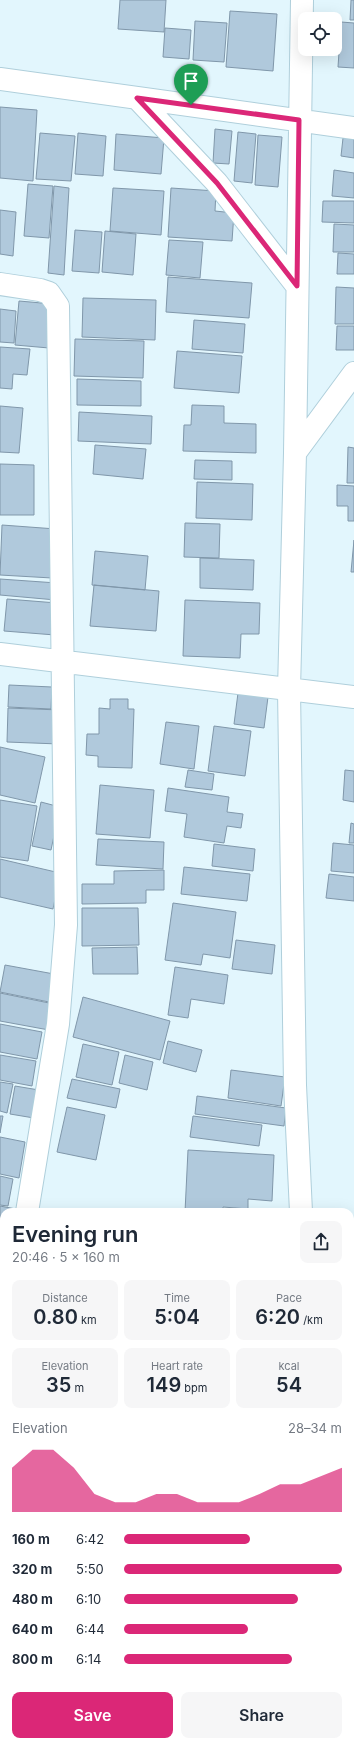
<!DOCTYPE html>
<meta charset="utf-8">
<style>
:root{--surface:#fff;--page:#f6f6f7;--text:#1f2937;--muted:#747a83;--accent:#db2777}
body{margin:0;font-family:Inter,sans-serif;background:var(--page);color:var(--text);height:100vh;display:flex;flex-direction:column;font-size:15px;white-space:nowrap}
*{box-sizing:border-box;margin:0}
p{font-size:13px;color:var(--muted)}
.icon{flex:none;width:22px;height:22px;fill:none;stroke:currentColor;stroke-width:2;stroke-linecap:round;stroke-linejoin:round}
.map{position:relative;flex:1;overflow:hidden}
.sheet{position:absolute;left:0px;top:1208px;width:354px;height:538px;display:flex;flex-direction:column;background:var(--surface);border-radius:12px 12px 0 0;box-shadow:0 4px 16px #0002}
.sheet>*{flex:none}
.tools{position:absolute;left:298px;top:12px;display:grid;gap:8px}
.tools a{display:grid;place-items:center;width:44px;height:44px;border-radius:8px;background:var(--surface);box-shadow:0 4px 16px #0002;font-size:20px}
.pin{position:absolute;display:grid;place-items:center;width:34px;height:34px;color:#fff;margin:-41px -17px;border-radius:50% 50% 50% 0;rotate:-45deg;box-shadow:0 0 4px #0007}
.pin .icon{rotate:45deg}
.round{display:grid;place-items:center;flex:none;width:42px;height:42px;border-radius:8px;background:var(--page)}
.summary{display:flex;align-items:center;justify-content:space-between;height:68px;padding:0 12px}
h1{font-size:22px;font-weight:600;line-height:30px}
.metrics{display:grid;grid-template-columns:repeat(3,1fr);gap:6px;height:68px;padding:4px 12px}
.metrics div{display:grid;align-content:center;border-radius:8px;background:var(--page);text-align:center}
.metrics b{font-size:20px;font-weight:600}
.metrics small{font-size:11px;font-weight:400}
.metrics p{font-size:11px}
.chart{height:112px;padding:8px 12px}
.chart p{display:flex;justify-content:space-between}
.chart svg{width:100%;height:72px;margin-top:4px;fill:var(--accent);opacity:.7}
.button{display:flex;gap:8px;margin-top:auto;padding:8px 12px}
.button a{flex:1;height:46px;border-radius:8px;background:var(--accent);color:#fff;font-size:16px;font-weight:600;line-height:46px;text-align:center}
.button a+a{background:var(--page);color:var(--text)}
ul{padding:0 12px;list-style:none;font-size:13px}
li{display:grid;grid-template-columns:64px 48px 1fr;align-items:center;height:30px}
li i{height:10px;border-radius:5px;background:var(--accent)}
.map>svg:first-child{display:block}
.building{fill:#b0c9dc;stroke:#8097aa}
.lines{fill:none;stroke-linecap:round;stroke-linejoin:round}
.minor-casing{stroke:#afcfdb;stroke-width:24}
.minor{stroke:#fff;stroke-width:22}
.route-casing{stroke:#fff;stroke-width:8}
.route{stroke:#db2777;stroke-width:5}
</style>
<div class="map">
<svg width="354" height="1746" viewBox="0 0 354 1746">
<rect width="100%" height="100%" fill="#e2f6fd"/>
<path class="building" d="M120,0h46l-2,32 -46,-3z
M351,0h3v20h-4z
M230,11l47,3 -4,57 -47,-4z
M195,21l32,2 -3,39 -31,-2z
M341,22l13,1v45l-16,-1z
M165,28l26,2 -2,29 -26,-2z
M0,107l37,3 -4,71 -33,-3z
M215,129l17,2 -3,33 -16,-1z
M238,132l18,2 -4,49 -18,-2z
M40,133l35,3 -4,45 -35,-2z
M78,133l28,3 -3,40 -28,-2z
M116,134l48,4 -3,36 -47,-4z
M258,135l24,2 -4,50 -23,-2z
M343,138l11,1v19l-13,-2z
M334,170l20,3v25l-22,-2z
M28,184l25,2 -4,52 -25,-2z
M54,186l15,2 -5,87 -16,-2z
M113,188l51,3 -3,44 -51,-4z
M171,188l45,3 -1,20 19,2 -2,28 -64,-4z
M323,201h31v22l-32,-1z
M0,210l16,2 -3,44 -13,-2z
M334,224l20,1v27h-21z
M75,230l27,2 -3,41 -27,-2z
M105,231l31,3 -3,41 -31,-3z
M169,240l34,2 -3,36 -34,-3z
M338,253l16,1v20h-17z
M168,277l84,6 -3,35 -83,-6z
M336,287l18,1v36h-19z
M83,298l73,2 -1,40 -73,-3z
M19,301l34,3 -4,44 -34,-3z
M0,309l16,2 -2,32 -14,-1z
M194,320l51,4 -2,29 -51,-4z
M337,326h17v24h-18z
M75,339l69,2 -1,37 -69,-2z
M0,347l30,2 -3,26 -14,-1 -1,15 -12,-1z
M177,351l65,5 -3,37 -65,-5z
M77,379l64,2v25l-64,-1z
M192,405l32,1v17l32,1v29l-73,-2 1,-26h7z
M0,406l23,2 -4,45 -19,-1z
M79,412l73,4 -1,28 -73,-3z
M95,445l51,4 -3,30 -50,-5z
M348,447l6,1v35h-7z
M195,460l37,1v19l-38,-1z
M0,464l34,1v50h-34z
M197,482l56,2 -1,36 -56,-2z
M337,485l17,1v35h-6v-15h-11z
M185,523l35,1 -1,34 -35,-1z
M2,525l54,4 -4,49 -52,-3z
M354,540v32h-3z
M95,551l53,5 -3,34 -53,-5z
M200,558l54,2 -1,30 -53,-2z
M0,579l57,4 -1,17 -56,-5z
M94,585l65,6 -3,40 -66,-5z
M7,599l50,4 -2,32 -51,-4z
M185,600l75,3 -1,31h-18l-1,24 -57,-2z
M9,685l43,2 -1,22 -43,-2z
M238,693l30,4 -4,31 -30,-4z
M110,699h18v10h6l-2,59 -34,-1v-11l-12,-1 1,-21h12v-26l11,1z
M8,708l52,2 -1,34 -52,-2z
M166,722l33,4 -5,43 -34,-5z
M214,726l37,5 -6,45 -37,-5z
M0,747l45,10 -10,46 -35,-8z
M188,770l26,4 -2,16 -27,-3z
M345,770l9,1v31l-11,-2z
M100,785l54,5 -4,48 -54,-4z
M168,788l61,9 -2,15 16,2 -2,14 -14,-2 -3,17 -40,-6 3,-23 -22,-3z
M0,800l37,6 -9,55 -28,-4z
M41,802l19,5 -9,43 -19,-4z
M351,823l3,1v19h-5z
M98,839l66,3 -1,27 -67,-4z
M333,843l21,2v28l-23,-2z
M214,844l41,5 -2,22 -41,-5z
M0,859l60,14 -7,36 -53,-12z
M184,867l66,7 -3,27 -66,-7z
M164,870v20h-18v13l-64,1v-20h32v-13z
M329,874l25,3v24l-28,-3z
M173,903l63,9 -6,46 -27,-4 -2,11 -36,-5z
M82,908h56l1,37 -57,1z
M236,940l39,5 -3,29 -40,-5z
M137,947l1,27h-45l-1,-26z
M5,965l49,9 -5,28 -49,-10z
M175,967l53,8 -4,29 -33,-5 -3,19 -20,-3z
M0,993l54,11 -5,26 -49,-9z
M83,997l87,24 -10,39 -87,-23z
M0,1024l42,8 -5,27 -37,-7z
M168,1041l34,9 -6,22 -33,-9z
M83,1044l36,8 -7,33 -36,-8z
M0,1055l36,6 -4,25 -32,-6z
M125,1055l28,7 -6,28 -28,-7z
M231,1070l54,7 -4,29 -53,-8z
M72,1079l48,10 -4,19 -49,-10z
M0,1082l13,2 -6,29 -7,-2z
M15,1086l30,5 -5,28 -30,-5z
M197,1096l89,12 -2,18 -89,-12z
M67,1107l38,8 -9,45 -39,-8z
M0,1116h3l-3,17z
M193,1116l69,9 -3,21 -69,-9z
M0,1137l25,5 -6,36 -19,-4z
M188,1150l86,5 -2,46 -24,-2v10l-25,-2v5h-38z
M0,1176l13,3 -5,27 -8,-1z
M0,1206l16,3 -1,3h-11v15l-4,-1z
M0,1376l4,1v41l-4,-1z
M0,1422h4v48l-2,-1 1,-7 -3,-1z
M0,1481h4v30h-4z"/>
<g class="lines">
<defs>
<path id="minor" d="M0,79l354,49
M137,98l80,85 80,103
M0,284l40,6 9,3 9,13 8,619 -8,99 -31,188
M295,453l59,-80
M0,654l354,43
M301,1212l-6,-127 -6,-395 6,-237 7,-453
M350,1400h4
M324,1742l1,4"/>
</defs>
<use href="#minor" class="minor-casing"/>
<use href="#minor" class="minor"/>
</g>
<g class="lines">
<defs>
<path id="route" d="M137,98l162,22 -2,166 -80,-103z"/>
</defs>
<use href="#route" class="route-casing"/>
<use href="#route" class="route"/>
</g>
</svg>
<div class="tools">
<a><svg class="icon" aria-label="locate" viewBox="0 0 24 24"><circle cx="12" cy="12" r="6"/><path d="M12 2v4M12 18v4M2 12h4M18 12h4"/></svg></a>
</div>
<div class="pin" style="left:191px;top:105px;background:#1e9e55"><svg class="icon" aria-label="arrive" viewBox="0 0 24 24"><path d="M6 21V4h12l-3 4 3 4H6"/></svg></div>
<section class="sheet">
<div class="summary"><div><h1>Evening run</h1><p>20:46 · 5 × 160 m</p></div><a class="round"><svg class="icon" aria-label="share" viewBox="0 0 24 24"><path d="M12 15V3M7 8l5-5 5 5M5 13v7h14v-7"/></svg></a></div>
<div class="metrics">
<div><p>Distance</p><b>0.80<small> km</small></b></div>
<div><p>Time</p><b>5:04</b></div>
<div><p>Pace</p><b>6:20<small> /km</small></b></div>
</div>
<div class="metrics">
<div><p>Elevation</p><b>35<small> m</small></b></div>
<div><p>Heart rate</p><b>149<small> bpm</small></b></div>
<div><p>kcal</p><b>54</b></div>
</div>
<div class="chart"><p><span>Elevation</span>28–34 m</p>
<svg viewBox="0 0 160 44" preserveAspectRatio="none"><path d="M0 44V17L10 6L20 6L30 17L40 33L50 38L60 38L70 33L80 33L90 38L100 38L110 38L120 33L130 27L140 27L150 22L160 17V44z"/></svg>
</div>
<ul>
<li><b>160 m</b>6:42<i style="width:58%"></i></li>
<li><b>320 m</b>5:50<i style="width:100%"></i></li>
<li><b>480 m</b>6:10<i style="width:80%"></i></li>
<li><b>640 m</b>6:44<i style="width:57%"></i></li>
<li><b>800 m</b>6:14<i style="width:77%"></i></li>
</ul>
<div class="button"><a>Save</a><a>Share</a></div>
</section>
</div>
